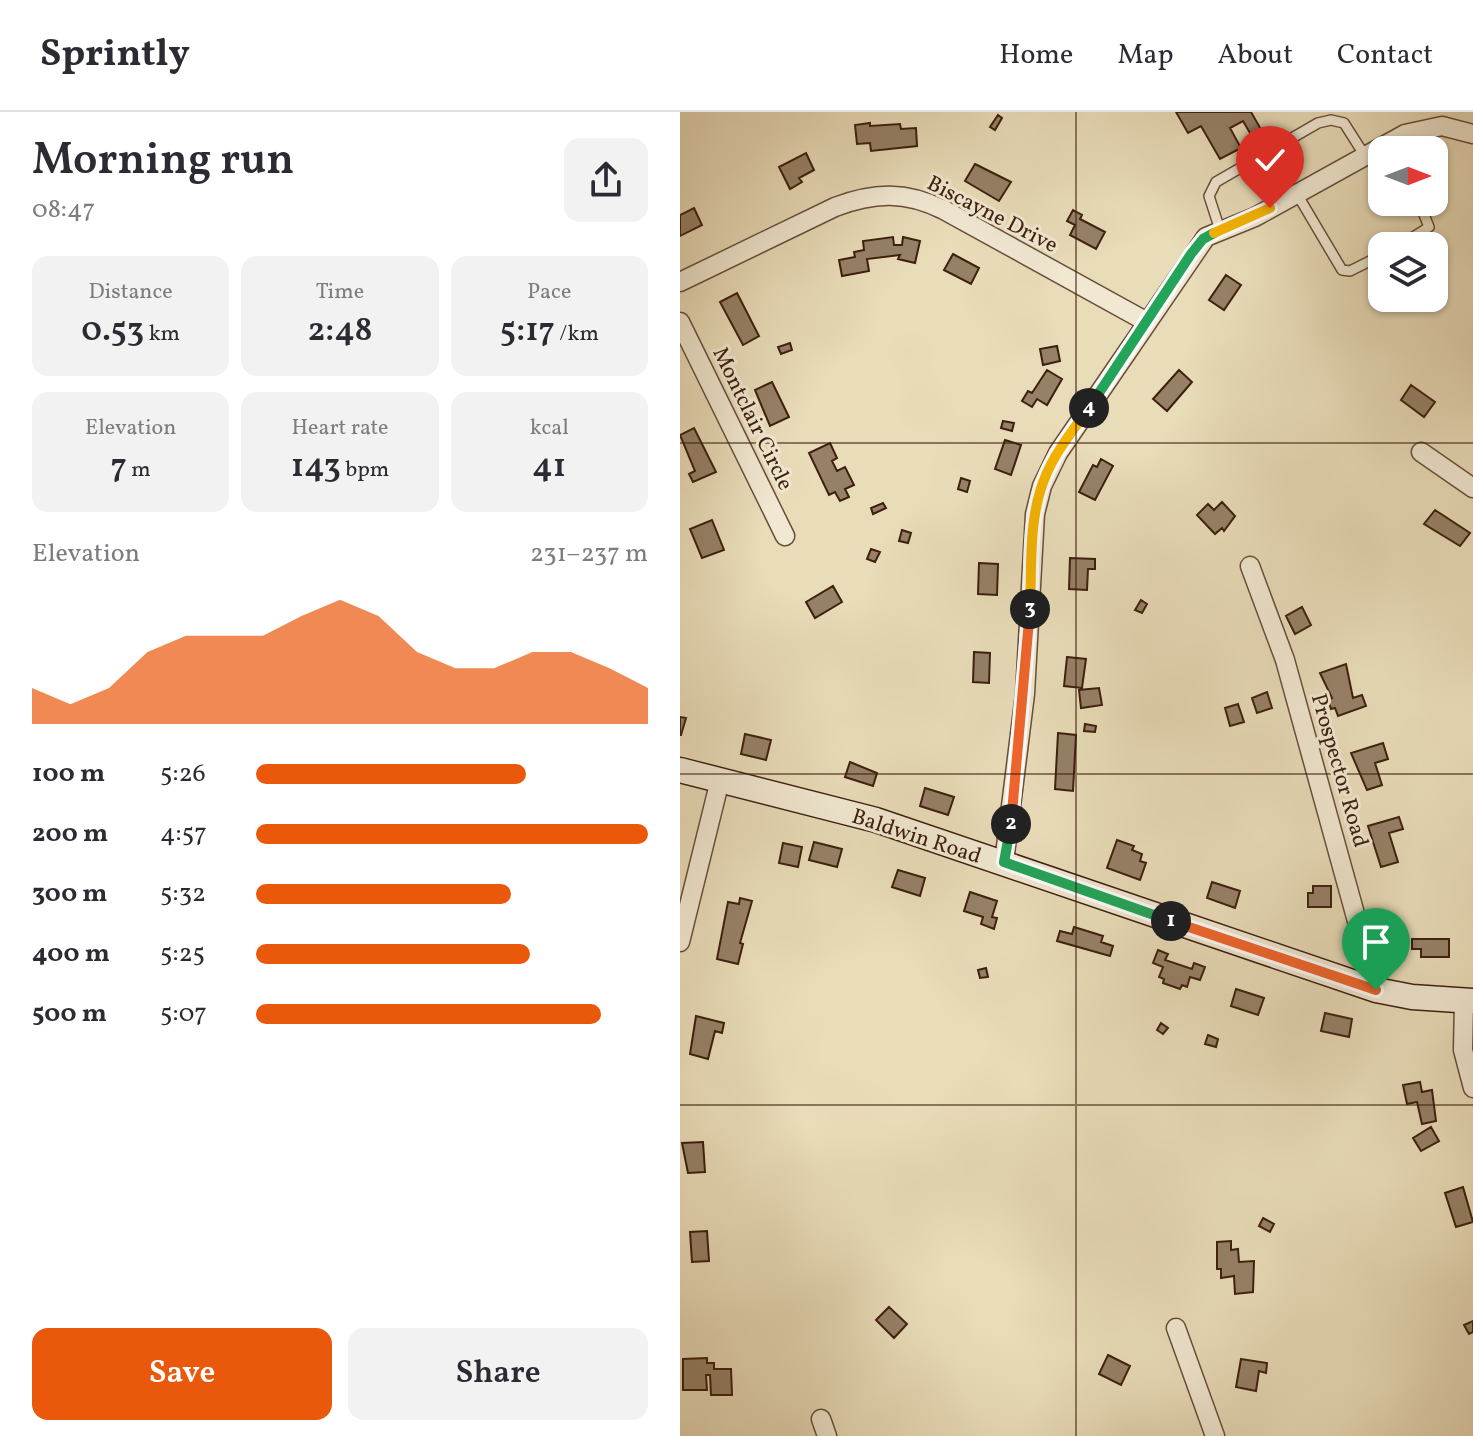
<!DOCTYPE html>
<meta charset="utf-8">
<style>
:root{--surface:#fff;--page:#f2f2f3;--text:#2b2b33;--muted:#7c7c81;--line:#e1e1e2;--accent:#ea580c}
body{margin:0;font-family:Vollkorn,serif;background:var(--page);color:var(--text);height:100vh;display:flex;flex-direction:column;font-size:30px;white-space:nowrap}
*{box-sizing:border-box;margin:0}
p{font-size:26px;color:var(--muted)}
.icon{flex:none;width:44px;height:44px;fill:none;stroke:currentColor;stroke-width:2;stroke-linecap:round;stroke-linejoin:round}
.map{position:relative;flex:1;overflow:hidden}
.drawer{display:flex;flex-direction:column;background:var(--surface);width:680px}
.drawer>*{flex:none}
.needle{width:52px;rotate:90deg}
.buttons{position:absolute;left:688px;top:24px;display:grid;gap:16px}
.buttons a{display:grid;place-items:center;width:80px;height:80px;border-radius:16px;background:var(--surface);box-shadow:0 2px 6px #0004;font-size:40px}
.pin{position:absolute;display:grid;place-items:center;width:68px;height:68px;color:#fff;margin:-82px -34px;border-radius:50% 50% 50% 0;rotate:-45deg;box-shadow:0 0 8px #0007}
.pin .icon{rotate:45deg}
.km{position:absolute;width:40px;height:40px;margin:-20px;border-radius:50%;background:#222;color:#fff;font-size:22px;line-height:40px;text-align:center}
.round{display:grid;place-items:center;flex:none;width:84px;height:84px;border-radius:16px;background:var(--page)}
.head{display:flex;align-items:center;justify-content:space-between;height:136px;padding:0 32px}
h1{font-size:44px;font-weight:600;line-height:60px}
.figures{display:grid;grid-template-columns:repeat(3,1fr);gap:12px;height:136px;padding:8px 32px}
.figures div{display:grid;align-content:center;border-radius:16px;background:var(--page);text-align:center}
.figures b{font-size:34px;font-weight:600}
.figures small{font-size:22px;font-weight:400}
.figures p{font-size:22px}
.chart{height:224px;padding:16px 32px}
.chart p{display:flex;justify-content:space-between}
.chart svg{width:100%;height:144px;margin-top:8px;fill:var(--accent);opacity:.7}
.cta{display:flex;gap:16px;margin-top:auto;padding:16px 32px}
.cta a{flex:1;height:92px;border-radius:16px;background:var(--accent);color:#fff;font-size:32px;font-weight:600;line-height:92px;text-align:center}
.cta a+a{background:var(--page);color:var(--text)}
ul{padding:0 32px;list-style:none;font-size:26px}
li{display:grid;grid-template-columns:128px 96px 1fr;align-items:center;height:60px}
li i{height:20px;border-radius:10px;background:var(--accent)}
header{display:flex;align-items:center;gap:48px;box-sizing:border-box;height:112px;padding:0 40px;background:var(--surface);border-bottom:2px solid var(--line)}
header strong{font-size:38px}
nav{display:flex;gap:44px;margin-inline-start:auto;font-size:28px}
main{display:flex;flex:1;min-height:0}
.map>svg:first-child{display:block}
.building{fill:#968167;stroke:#3d1f0e;stroke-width:2}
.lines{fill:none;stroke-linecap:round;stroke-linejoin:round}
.lane-casing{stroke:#684e39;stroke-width:12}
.street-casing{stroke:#684e39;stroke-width:21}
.secondary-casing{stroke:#3d1f0e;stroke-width:27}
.lane{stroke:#f1e8d2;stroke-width:9}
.street{stroke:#f1e8d2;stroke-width:18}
.secondary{stroke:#f1e8d2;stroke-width:24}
.split-1-casing{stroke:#fff;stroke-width:16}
.split-2-casing{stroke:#fff;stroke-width:16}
.split-3-casing{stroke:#fff;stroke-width:16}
.split-4-casing{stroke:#fff;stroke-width:16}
.split-5-casing{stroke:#fff;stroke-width:16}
.split-6-casing{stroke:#fff;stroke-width:16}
.split-1{stroke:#f0652b;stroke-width:10}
.split-2{stroke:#22a559;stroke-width:10}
.split-3{stroke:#f0652b;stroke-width:10}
.split-4{stroke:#f5b400;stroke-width:10}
.split-5{stroke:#22a559;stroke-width:10}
.split-6{stroke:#f5b400;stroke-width:10}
.grid{fill:none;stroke:#3d1f0e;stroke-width:2;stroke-opacity:0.55}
.labels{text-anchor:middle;stroke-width:6;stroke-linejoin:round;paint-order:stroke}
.street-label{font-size:22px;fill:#3d1f0e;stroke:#f1e8d2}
</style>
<header>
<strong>Sprintly</strong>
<nav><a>Home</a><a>Map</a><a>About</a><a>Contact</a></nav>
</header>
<main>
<section class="drawer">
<div class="head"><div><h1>Morning run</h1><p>08:47</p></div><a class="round"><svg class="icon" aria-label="share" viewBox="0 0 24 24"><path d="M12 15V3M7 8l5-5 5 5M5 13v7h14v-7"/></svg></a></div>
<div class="figures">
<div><p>Distance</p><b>0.53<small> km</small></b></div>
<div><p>Time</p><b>2:48</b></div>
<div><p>Pace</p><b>5:17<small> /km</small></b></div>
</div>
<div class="figures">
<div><p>Elevation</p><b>7<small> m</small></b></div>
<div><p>Heart rate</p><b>143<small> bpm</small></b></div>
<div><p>kcal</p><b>41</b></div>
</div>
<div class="chart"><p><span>Elevation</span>231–237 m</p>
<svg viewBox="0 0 160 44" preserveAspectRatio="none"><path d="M0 44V33L10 38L20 33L30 22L40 17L50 17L60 17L70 11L80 6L90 11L100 22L110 27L120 27L130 22L140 22L150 27L160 33V44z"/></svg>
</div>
<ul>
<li><b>100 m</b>5:26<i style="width:69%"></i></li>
<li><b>200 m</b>4:57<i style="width:100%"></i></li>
<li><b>300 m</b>5:32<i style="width:65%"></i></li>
<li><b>400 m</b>5:25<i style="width:70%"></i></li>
<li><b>500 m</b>5:07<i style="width:88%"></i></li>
</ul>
<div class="cta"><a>Save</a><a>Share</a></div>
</section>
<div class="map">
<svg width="793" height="1324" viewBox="0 0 793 1324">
<rect width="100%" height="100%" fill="#e9dcb9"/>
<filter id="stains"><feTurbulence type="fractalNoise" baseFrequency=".0025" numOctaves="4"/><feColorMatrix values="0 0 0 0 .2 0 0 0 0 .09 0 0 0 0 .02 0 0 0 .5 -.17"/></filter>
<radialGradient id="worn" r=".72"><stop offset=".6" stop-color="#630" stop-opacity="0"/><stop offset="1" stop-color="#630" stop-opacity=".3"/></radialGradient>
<path class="building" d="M496,0h75l16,28 -10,5 -14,-24 -13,7 11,20 -21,11 -19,-33 -13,7z
M318,3l4,3 -7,12 -5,-3z
M190,11v3l30,-2 1,5 15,-1 1,18 -46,5 -1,-8 -13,1 -2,-19z
M126,41l8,17 -15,8 3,4 -12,7 -11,-22z
M295,52l36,18 -12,19 -34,-20z
M14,96l8,17 -22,11v-21z
M393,98l9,5 -2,4 25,13 -9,17 -26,-14 5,-10 -8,-4z
M213,125l1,8h8l1,-8 17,4 -5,22 -17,-4 2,-4 -33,4 2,12 -27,5 -3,-16 16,-3 -1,-5 10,-2 -1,-9z
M273,142l26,14 -8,16 -27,-14z
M546,163l15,10 -17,25 -15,-10z
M57,181l22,43 -16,9 -23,-43z
M110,231l2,7 -11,4 -3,-7z
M377,234l3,15 -17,4 -3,-16z
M367,258l15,9 -15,26 -10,-6 -5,8 -10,-6 6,-10 4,2z
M499,258l13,12 -25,29 -14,-12z
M92,270l17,35 -19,9 -15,-36z
M731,273l24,17 -11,15 -23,-17z
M323,309l11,2 -2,8 -11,-3z
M14,316l22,44 -23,10 -4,-8 6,-3 -15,-36z
M325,328l16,5 -10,30 -16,-6z
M150,331l7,15 -5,3 5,10 8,-4 9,18 -9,4 4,8 -9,4 -5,-9 -6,3 -20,-42z
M421,347l12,7 -18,34 -16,-8 14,-27 4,2z
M281,366l9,3 -3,11 -9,-3z
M542,390l13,14 -11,15 -2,-3 -7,6 -18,-19 11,-11 6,6z
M203,391l3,5 -13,6 -2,-6z
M755,398l35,23 -10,13 -36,-22z
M32,408l12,30 -22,8 -12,-29z
M222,418l9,3 -3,10 -9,-2z
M191,437l9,3 -5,10 -8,-3z
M390,446l25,1v10h-7l-1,21 -18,-1z
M299,451l19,1 -1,31 -19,-1z
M153,474l9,16 -27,16 -9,-16z
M461,488l6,4 -5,9 -7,-3z
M622,495l9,18 -16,9 -9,-18z
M294,540l16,1 -1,30 -16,-1z
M387,545l19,2 -4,29 -18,-2z
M666,552l7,34 9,-3 4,11 -28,10 -3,-8 -4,1 -3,-9 4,-2 -12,-25z
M419,576l3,17 -21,3 -2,-18z
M587,580l5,16 -15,5 -5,-15z
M558,592l6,18 -14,4 -5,-18z
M0,605l6,1 -5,17h-1z
M405,612l11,2 -1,6 -11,-1z
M378,621l18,2 -3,56 -18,-2z
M65,622l26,6 -5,20 -25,-6z
M703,631l5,16 -13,4 7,22 -15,5 -16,-37z
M170,650l27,11 -4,13 -28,-9z
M245,676l29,9 -6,18 -28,-9z
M719,705l4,12 -14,4 9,29 -17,5 -13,-41z
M437,728l17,6 -2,4 10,4 -2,7 6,2 -6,17 -33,-12z
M134,730l28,7 -5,18 -28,-7z
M103,731l19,4 -4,20 -19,-4z
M218,758l27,8 -5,18 -28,-9z
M532,770l28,9 -5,17 -28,-10z
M633,774h18v21h-23v-14h5z
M290,780l27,9 -5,16 5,1 -3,11 -13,-5 2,-7 -19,-6z
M60,786l12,3 -12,42 3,1 -5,20 -21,-5 11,-57 11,2z
M701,799l2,10 -8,2 -2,-10z
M394,815l29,9 -2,6 12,4 -3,10 -53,-15 3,-10 12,3z
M732,827h37v18h-28v-8h-9z
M478,838l10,4 -3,6 27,9 2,-6 11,4 -5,13 -10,-3 -3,10 -5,-2 -2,4 -17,-6 1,-4 -5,-2 4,-10 -10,-4z
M306,856l2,9 -8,1 -2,-8z
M556,877l28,9 -6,17 -27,-9z
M645,901l27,6 -3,18 -28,-6z
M16,904l28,7 -2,10 -7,-2 -7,28 -18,-5z
M481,911l7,5 -5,6 -6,-4z
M528,923l10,4 -2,8 -11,-3z
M740,970l2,10 10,-2 4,31 -14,3 -5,-22 -10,2 -4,-19z
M751,1015l8,14 -18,10 -8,-13z
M23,1030l2,30 -17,1 -6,-30z
M783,1075l10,35 -17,5 -11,-34z
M583,1106l11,6 -4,8 -11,-6z
M27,1119l2,30 -17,1 -2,-30z
M551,1129v9l7,-1 1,13 15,-1 -1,31 -18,2 -1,-18 -13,2v-9h-4v-27z
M209,1195l18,17 -13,14 -18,-18z
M793,1209v11l-4,2 -5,-9z
M428,1243l22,11 -9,19 -22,-11z
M27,1246v5h7v6h17l1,26h-21l-1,-20h-4l1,15h-24v-31z
M561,1247l26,4 -1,10 -7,-2 -3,20 -20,-4z"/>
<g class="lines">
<defs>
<path id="lane" d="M617,82l45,76 8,1 32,-16
M540,118l-11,-34 7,-14 102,-59 13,-3 13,3 21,33
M719,134l30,-19 -10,-25"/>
<path id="street" d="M0,170l155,-75c39,-15 71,-16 109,3l203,112
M0,210l105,214
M741,340l52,36
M570,454l35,94 91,330
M324,750l21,-168 10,-180 7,-28 16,-33 148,-216 49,-20 150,-83 37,-8 31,8
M0,830l40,-162
M784,889l-1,49 10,38
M496,1216l39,108
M141,1307l6,17"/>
<path id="secondary" d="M0,658l196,50 500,170 36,7 61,4"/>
</defs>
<use href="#lane" class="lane-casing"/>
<use href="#street" class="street-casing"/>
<use href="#secondary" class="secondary-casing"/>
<use href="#lane" class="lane"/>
<use href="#street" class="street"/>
<use href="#secondary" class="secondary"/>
</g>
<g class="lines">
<defs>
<path id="split-1" d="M491,809l205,69"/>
<path id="split-2" d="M331,712l-7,38 167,59"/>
<path id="split-3" d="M331,712l19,-215"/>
<path id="split-4" d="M350,497c2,-44 -2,-93 16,-134 10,-24 28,-46 43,-67"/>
<path id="split-5" d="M409,296l102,-154 12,-15 11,-6"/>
<path id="split-6" d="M534,121l56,-25"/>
</defs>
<use href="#split-1" class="split-1-casing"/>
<use href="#split-2" class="split-2-casing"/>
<use href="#split-3" class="split-3-casing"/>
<use href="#split-4" class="split-4-casing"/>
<use href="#split-5" class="split-5-casing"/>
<use href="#split-6" class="split-6-casing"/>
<use href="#split-1" class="split-1"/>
<use href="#split-2" class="split-2"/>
<use href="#split-3" class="split-3"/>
<use href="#split-4" class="split-4"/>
<use href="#split-5" class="split-5"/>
<use href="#split-6" class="split-6"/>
</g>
<path class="grid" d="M396,0v1324M0,331h793M0,662h793M0,993h793"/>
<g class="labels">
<g class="street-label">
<text transform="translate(313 101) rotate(27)" y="8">Biscayne Drive</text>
<text transform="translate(74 306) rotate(64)" y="8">Montclair Circle</text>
<text transform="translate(661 658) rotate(74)" y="8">Prospector Road</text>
<text transform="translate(237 723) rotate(18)" y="8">Baldwin Road</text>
</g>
</g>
<rect width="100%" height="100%" filter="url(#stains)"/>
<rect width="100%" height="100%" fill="url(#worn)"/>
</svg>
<div class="buttons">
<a><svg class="needle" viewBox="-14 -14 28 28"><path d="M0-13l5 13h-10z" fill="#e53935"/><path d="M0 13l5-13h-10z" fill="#7c7c81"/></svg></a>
<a><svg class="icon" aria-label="layers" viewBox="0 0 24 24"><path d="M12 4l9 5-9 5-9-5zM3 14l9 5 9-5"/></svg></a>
</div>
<div class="pin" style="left:696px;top:878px;background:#1e9e55"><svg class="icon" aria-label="arrive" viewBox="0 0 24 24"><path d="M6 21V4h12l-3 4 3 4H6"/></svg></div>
<div class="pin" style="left:590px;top:96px;background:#d93025"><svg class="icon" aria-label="check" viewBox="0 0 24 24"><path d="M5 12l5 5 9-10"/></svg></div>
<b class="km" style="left:491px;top:809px">1</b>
<b class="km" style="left:331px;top:712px">2</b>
<b class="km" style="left:350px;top:497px">3</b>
<b class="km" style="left:409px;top:296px">4</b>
</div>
</main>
